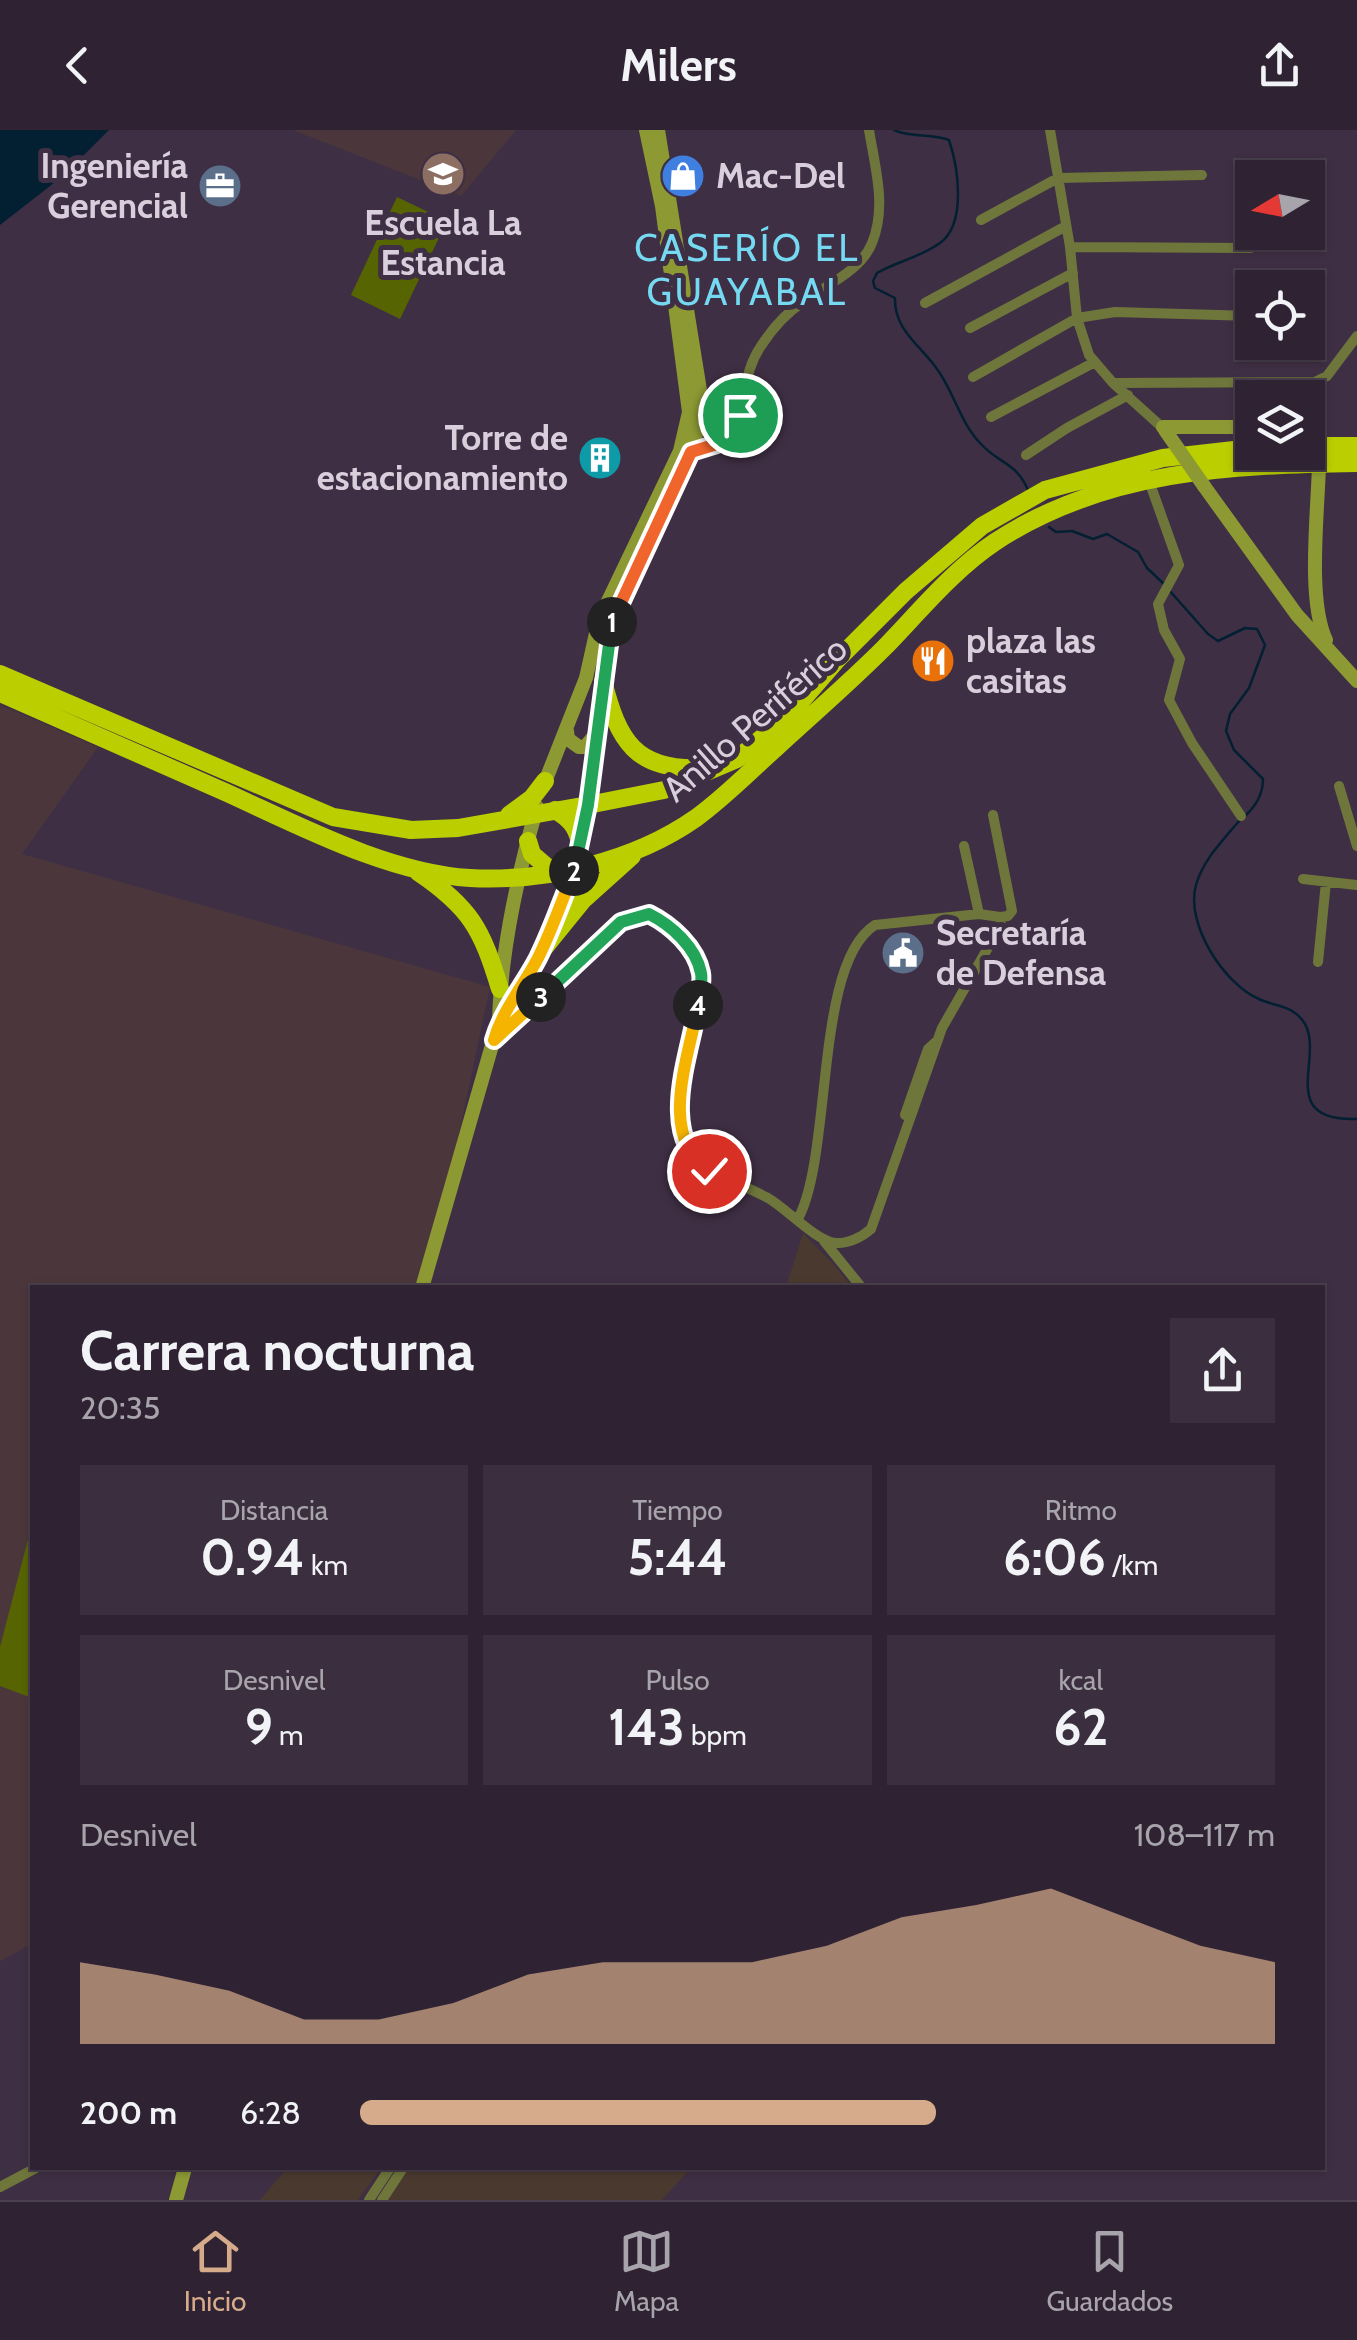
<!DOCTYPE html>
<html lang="es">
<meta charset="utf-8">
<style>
:root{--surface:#2f2333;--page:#3b2f3f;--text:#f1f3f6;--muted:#a7a4ac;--line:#4a404e;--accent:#d6ab8b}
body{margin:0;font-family:Cabin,sans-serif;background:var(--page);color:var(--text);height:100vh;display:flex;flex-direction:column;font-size:38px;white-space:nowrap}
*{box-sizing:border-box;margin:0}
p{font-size:32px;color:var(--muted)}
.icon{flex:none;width:55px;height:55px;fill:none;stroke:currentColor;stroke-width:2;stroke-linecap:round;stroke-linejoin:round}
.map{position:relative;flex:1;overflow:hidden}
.details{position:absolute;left:30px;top:1155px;width:1295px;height:885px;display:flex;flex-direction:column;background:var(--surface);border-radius:0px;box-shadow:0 2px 8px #0004,0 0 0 2px var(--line)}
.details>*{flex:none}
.needle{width:65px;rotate:260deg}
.fabs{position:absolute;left:1235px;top:30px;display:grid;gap:20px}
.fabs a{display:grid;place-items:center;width:90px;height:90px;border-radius:0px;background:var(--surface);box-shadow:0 2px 8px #0004,0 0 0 2px var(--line);font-size:50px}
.pin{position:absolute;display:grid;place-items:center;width:85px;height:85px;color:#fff;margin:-42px;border:5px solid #fff;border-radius:50%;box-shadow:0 2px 10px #0007}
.km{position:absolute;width:50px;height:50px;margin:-25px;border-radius:50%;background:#222;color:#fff;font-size:28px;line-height:50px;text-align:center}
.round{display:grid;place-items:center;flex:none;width:105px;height:105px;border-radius:0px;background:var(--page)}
.head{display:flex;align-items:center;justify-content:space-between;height:170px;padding:0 50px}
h1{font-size:55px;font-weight:700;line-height:75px}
.metrics{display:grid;grid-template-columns:repeat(3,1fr);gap:15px;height:170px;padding:10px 50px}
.metrics div{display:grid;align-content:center;border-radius:0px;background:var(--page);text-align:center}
.metrics b{font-size:50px;font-weight:700}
.metrics small{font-size:28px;font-weight:400}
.metrics p{font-size:28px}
.chart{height:280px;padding:20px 50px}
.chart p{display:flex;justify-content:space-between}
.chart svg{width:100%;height:180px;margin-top:10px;fill:var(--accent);opacity:.7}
ul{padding:0 50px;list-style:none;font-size:32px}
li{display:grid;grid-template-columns:160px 120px 1fr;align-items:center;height:75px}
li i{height:25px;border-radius:12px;background:var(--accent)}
header{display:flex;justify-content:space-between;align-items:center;height:130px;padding:0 50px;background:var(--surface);font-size:45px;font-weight:700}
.dock{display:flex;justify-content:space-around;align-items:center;height:140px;border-top:2px solid var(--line);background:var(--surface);font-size:28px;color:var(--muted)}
.dock a{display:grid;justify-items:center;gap:5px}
.dock .on{color:var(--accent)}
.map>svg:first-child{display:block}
.education{fill:#4b373b}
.medical{fill:#4a392f}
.green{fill:#566502}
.water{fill:#031f32}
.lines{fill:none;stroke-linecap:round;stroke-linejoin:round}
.stream{stroke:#031f32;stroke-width:2.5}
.street{stroke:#6e763b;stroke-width:10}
.secondary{stroke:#8d9a34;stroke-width:14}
.highway{stroke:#bbce00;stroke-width:18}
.secondary-bridge{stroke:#8d9a34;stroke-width:14}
.split-1-casing{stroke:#fff;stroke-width:20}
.split-2-casing{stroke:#fff;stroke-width:20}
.split-3-casing{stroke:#fff;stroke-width:20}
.split-4-casing{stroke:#fff;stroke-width:20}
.split-5-casing{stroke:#fff;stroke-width:20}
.split-1{stroke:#f0652b;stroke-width:12}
.split-2{stroke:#22a559;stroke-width:12}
.split-3{stroke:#f5b400;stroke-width:12}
.split-4{stroke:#22a559;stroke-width:12}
.split-5{stroke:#f5b400;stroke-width:12}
.labels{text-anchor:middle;stroke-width:10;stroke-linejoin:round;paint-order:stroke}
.poi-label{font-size:35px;font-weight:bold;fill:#d9cfdc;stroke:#3f2f44;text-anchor:start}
.street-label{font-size:35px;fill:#d9cfdc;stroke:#3f2f44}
.neighbourhood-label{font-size:38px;letter-spacing:2.5px;fill:#75d9f2;stroke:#3f2f44}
</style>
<header><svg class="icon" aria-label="back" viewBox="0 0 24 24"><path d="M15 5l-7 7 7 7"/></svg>Milers<svg class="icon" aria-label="share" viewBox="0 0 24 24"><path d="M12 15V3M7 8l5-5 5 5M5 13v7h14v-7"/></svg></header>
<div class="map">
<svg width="1357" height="2070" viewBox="0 0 1357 2070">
<rect width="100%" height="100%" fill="#3f2f44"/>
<path class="education" d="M293,0h223l-55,66z
M0,575l98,42 -76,107 468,133 -38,180 -34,120 -386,1v656l-32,17z"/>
<path class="medical" d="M803,1103l32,33 17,21h-66z
M287,2038h94l-23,32h-98z
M408,2038h283l-29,32h-275z"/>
<path class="green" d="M397,67l50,24 -47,98 -49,-24z
M32,1394v174l-32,-12v-39z"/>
<path class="water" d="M0,0h109l-46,46 -63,49z"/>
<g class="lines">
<path class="stream" d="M894,0c17,8 37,3 55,10 9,27 18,83 -9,103 -19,14 -42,18 -63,30l-4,8 2,7 20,10c-1,32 26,48 42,71 17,23 23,53 43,74 20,22 35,18 48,47
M1049,397l7,5 16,-1 21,8 14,-5 31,18 9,16 17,16
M1169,460l39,44 10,7 27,-13 12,1 8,16 -16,43 -19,26 -4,17 8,19 29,29c0,15 -6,26 -18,37
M1239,691c-16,19 -36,39 -43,64 -11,39 28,99 63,114 17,8 35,6 46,25 19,34 -29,98 52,95"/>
<path class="street" d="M1050,0l20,117 7,71 12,37 24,28 52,47
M981,90l77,-42 144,-3
M1070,117l181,1
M925,173l141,-77
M970,198l103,-55
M973,247l104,-59 38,-6 137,4
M1113,253l202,-1 12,-6 30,-40
M991,287l102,-54
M691,322c63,-11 42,-65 70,-106 11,-17 25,-33 42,-44 23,-17 58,-31 69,-59 15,-36 3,-76 -3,-113
M1026,325l41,-27 61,-33
M1148,348l31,87 -21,39 6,26 16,29 -11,41 23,43 49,73
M1339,656l18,60
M993,685l19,96 -4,5 -8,1
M964,716l15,68
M1303,749l54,6
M1318,832l8,-80
M496,908l125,-116 28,-8c27,12 43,34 53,61 -4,24 -7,48 -11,72 -8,43 -27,94 18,124 20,9 40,17 59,27 19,11 47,42 67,45 13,1 27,-6 36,-14l71,-201 59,-103 -1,-8 -21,-3 -104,11c-61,38 -42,229 -77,294
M905,985l23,-66 10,-9
M824,1111l38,47
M0,2057l36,-19
M369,2070l21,-32
M382,2070l21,-32"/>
<path class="secondary" d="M1163,297h89
M1319,334c-1,47 -12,136 7,176
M1204,356l93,129 60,66
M567,601l1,8 11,8h6l10,-12
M543,657l43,-109 13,-58 81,-169 9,-39 -27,-206 -16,-76
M500,891l15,-20 25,-48 35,-85 13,-63 22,-175 86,-195 4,-45 -42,-260
M422,1158l77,-267c2,-72 18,-144 38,-214
M176,2070l9,-32"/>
<path class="highway" d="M1308,316h49
M0,544l333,143 78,13 47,-2 130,-23 76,-15 73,-31 52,-44 47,-54 70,-70 76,-65 63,-36 118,-32 89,-10
M603,551c15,59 32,91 101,87
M0,563c75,33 150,66 225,99 75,34 163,81 245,86 77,4 163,-16 226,-60 29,-21 55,-48 81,-71 36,-33 73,-65 107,-99 35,-36 69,-78 111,-106 109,-72 236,-77 362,-79
M555,680c15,9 21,16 25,32
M509,685l23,-17 13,-17
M528,711l4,13 21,18
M418,742c52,35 64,57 82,117
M540,823l43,-53 49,-44"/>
<path class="secondary-bridge" d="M1165,300l39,56"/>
</g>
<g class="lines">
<defs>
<path id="split-1" d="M612,492l79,-170 26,-8 23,-29"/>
<path id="split-2" d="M574,741l14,-66 24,-183"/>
<path id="split-3" d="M541,867l-47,43c8,-29 30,-55 44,-82 14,-28 24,-58 36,-87"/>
<path id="split-4" d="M541,867l80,-75 28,-8c22,11 47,33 52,59 2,9 -2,22 -3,32"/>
<path id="split-5" d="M698,875c-8,50 -42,130 11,166"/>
</defs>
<use href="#split-1" class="split-1-casing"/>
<use href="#split-2" class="split-2-casing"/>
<use href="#split-3" class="split-3-casing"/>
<use href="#split-4" class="split-4-casing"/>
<use href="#split-5" class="split-5-casing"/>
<use href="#split-1" class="split-1"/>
<use href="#split-2" class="split-2"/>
<use href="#split-3" class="split-3"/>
<use href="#split-4" class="split-4"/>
<use href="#split-5" class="split-5"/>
</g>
<defs>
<symbol id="school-disc" viewBox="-11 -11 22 22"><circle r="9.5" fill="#8d6e63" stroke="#3f2f44"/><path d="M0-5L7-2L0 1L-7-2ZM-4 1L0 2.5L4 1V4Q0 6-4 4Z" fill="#fff"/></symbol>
<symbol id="shop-disc" viewBox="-11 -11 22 22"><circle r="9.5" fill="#3f7fe0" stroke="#3f2f44"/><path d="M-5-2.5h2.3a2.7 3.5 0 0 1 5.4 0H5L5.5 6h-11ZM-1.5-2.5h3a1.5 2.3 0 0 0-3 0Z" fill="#fff"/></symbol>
<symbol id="office-disc" viewBox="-11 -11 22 22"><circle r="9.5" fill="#5c6f8a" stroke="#3f2f44"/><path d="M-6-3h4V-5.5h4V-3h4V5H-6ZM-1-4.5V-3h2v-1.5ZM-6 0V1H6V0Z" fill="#fff"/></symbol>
<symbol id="building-disc" viewBox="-11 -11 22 22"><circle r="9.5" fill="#0f9aa8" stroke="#3f2f44"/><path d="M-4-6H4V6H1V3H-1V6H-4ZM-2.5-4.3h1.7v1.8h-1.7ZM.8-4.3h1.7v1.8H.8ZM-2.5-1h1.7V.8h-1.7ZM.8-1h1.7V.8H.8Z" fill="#fff"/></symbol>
<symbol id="restaurant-disc" viewBox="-11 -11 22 22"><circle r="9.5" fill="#e8710a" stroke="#3f2f44"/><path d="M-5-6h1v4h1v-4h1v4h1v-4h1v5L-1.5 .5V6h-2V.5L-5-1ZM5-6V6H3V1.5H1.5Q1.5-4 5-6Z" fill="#fff"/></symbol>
<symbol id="civic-disc" viewBox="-11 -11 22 22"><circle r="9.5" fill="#5c6f8a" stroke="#3f2f44"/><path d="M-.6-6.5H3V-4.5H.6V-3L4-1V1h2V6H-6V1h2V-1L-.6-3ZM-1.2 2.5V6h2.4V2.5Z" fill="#fff"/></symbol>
</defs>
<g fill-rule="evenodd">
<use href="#school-disc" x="418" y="19" width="50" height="50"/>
<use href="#shop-disc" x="658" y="21" width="50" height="50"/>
<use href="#office-disc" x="195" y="31" width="50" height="50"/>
<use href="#building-disc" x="575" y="303" width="50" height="50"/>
<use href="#restaurant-disc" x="908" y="506" width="50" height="50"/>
<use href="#civic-disc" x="878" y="798" width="50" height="50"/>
</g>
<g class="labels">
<g class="poi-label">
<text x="188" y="48" text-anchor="end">Ingeniería<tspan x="188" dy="40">Gerencial</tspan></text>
<text x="716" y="58">Mac-Del</text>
<text x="443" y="105" text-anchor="middle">Escuela La<tspan x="443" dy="40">Estancia</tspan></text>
<text x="568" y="320" text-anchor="end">Torre de<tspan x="568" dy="40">estacionamiento</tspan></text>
<text x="966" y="523">plaza las<tspan x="966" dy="40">casitas</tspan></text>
<text x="936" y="815">Secretaría<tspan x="936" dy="40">de Defensa</tspan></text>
</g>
<g class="street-label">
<text transform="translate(755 589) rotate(-41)" y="12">Anillo Periférico</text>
</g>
<g class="neighbourhood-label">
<text x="747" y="131">CASERÍO EL<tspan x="747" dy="44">GUAYABAL</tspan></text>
</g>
</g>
</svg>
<div class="fabs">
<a><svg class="needle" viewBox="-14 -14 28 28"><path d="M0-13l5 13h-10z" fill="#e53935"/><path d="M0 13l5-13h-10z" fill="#a7a4ac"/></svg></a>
<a><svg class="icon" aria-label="locate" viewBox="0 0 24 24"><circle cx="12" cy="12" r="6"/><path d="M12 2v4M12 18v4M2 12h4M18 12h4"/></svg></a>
<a><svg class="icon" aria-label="layers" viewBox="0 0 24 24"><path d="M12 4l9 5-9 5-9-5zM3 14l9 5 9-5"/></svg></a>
</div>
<div class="pin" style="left:740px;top:285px;background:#1e9e55"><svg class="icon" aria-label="arrive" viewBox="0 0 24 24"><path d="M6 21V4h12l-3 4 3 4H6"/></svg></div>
<div class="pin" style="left:709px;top:1041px;background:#d93025"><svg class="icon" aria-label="check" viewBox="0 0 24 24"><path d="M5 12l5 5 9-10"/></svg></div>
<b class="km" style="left:612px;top:492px">1</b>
<b class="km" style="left:574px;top:741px">2</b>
<b class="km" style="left:541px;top:867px">3</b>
<b class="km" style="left:698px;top:875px">4</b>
<section class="details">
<div class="head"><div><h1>Carrera nocturna</h1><p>20:35</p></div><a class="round"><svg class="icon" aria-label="share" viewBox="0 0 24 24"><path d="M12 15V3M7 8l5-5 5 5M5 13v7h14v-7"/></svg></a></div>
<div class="metrics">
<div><p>Distancia</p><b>0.94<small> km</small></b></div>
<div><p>Tiempo</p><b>5:44</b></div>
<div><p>Ritmo</p><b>6:06<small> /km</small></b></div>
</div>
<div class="metrics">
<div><p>Desnivel</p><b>9<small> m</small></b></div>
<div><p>Pulso</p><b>143<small> bpm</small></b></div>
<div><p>kcal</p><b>62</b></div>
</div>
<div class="chart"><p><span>Desnivel</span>108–117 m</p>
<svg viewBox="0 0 160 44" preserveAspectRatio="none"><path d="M0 44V24L10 27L20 31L30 38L40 38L50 34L60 27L70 24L80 24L90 24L100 20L110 13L120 10L130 6L140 13L150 20L160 24V44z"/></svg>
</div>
<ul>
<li><b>200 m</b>6:28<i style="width:63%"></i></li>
</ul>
</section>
</div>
<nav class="dock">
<a class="on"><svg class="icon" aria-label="home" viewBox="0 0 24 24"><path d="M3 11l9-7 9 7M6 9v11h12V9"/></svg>Inicio</a>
<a><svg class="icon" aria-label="map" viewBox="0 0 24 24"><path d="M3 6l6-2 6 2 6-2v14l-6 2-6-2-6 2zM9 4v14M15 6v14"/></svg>Mapa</a>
<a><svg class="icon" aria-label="saved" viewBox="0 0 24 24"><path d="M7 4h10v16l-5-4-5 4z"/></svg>Guardados</a>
</nav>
